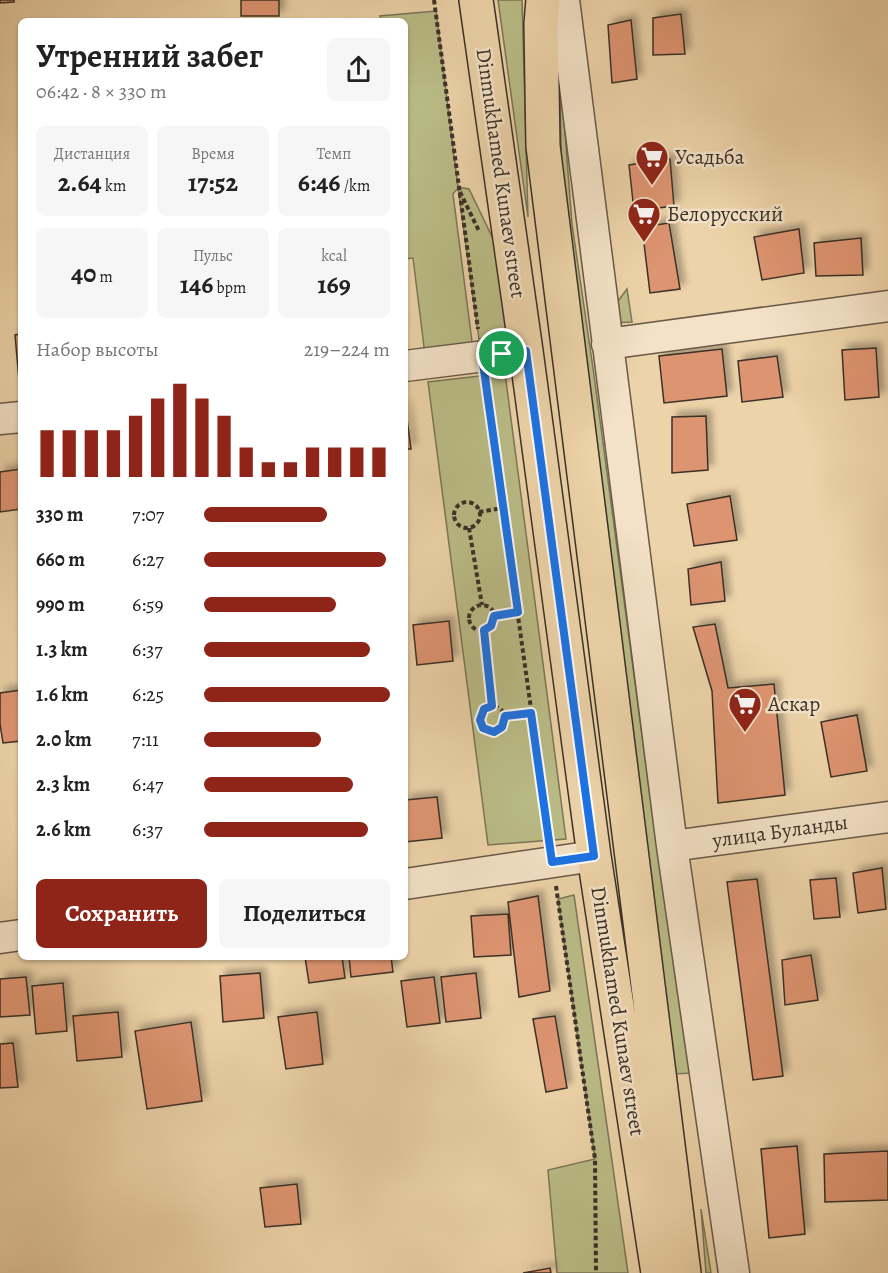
<!DOCTYPE html>
<html lang="ru">
<meta charset="utf-8">
<style>
:root{--surface:#fff;--page:#f6f6f6;--text:#222;--muted:#767676;--accent:#8f2418}
body{margin:0;font-family:Alegreya,serif;background:var(--page);color:var(--text);height:100vh;display:flex;flex-direction:column;font-size:22px;white-space:nowrap}
*{box-sizing:border-box;margin:0}
p{font-size:20px;color:var(--muted)}
.icon{flex:none;width:33px;height:33px;fill:none;stroke:currentColor;stroke-width:2;stroke-linecap:round;stroke-linejoin:round}
.map{position:relative;flex:1;overflow:hidden}
.drawer{position:absolute;left:18px;top:18px;width:390px;height:942px;display:flex;flex-direction:column;background:var(--surface);border-radius:9px;box-shadow:0 2px 4px #0004}
.drawer>*{flex:none}
.pin{position:absolute;display:grid;place-items:center;width:51px;height:51px;color:#fff;margin:-26px;border:3px solid #fff;border-radius:50%;box-shadow:0 2px 6px #0007}
.round{display:grid;place-items:center;flex:none;width:63px;height:63px;border-radius:9px;background:var(--page)}
.head{display:flex;align-items:center;justify-content:space-between;height:102px;padding:0 18px}
h1{font-size:33px;font-weight:700;line-height:45px}
.metrics{display:grid;grid-template-columns:repeat(3,1fr);gap:9px;height:102px;padding:6px 18px}
.metrics div{display:grid;align-content:center;border-radius:9px;background:var(--page);text-align:center}
.metrics b{font-size:26px;font-weight:700}
.metrics small{font-size:16px;font-weight:400}
.metrics p{font-size:16px}
.chart{height:168px;padding:12px 18px}
.chart p{display:flex;justify-content:space-between}
.chart svg{width:100%;height:108px;margin-top:6px;stroke:var(--accent);stroke-width:6}
.primary-button{display:flex;gap:12px;margin-top:auto;padding:12px 18px}
.primary-button a{flex:1;height:69px;border-radius:9px;background:var(--accent);color:#fff;font-size:24px;font-weight:700;line-height:69px;text-align:center}
.primary-button a+a{background:var(--page);color:var(--text)}
ul{padding:0 18px;list-style:none;font-size:20px}
li{display:grid;grid-template-columns:96px 72px 1fr;align-items:center;height:45px}
li i{height:15px;border-radius:8px;background:var(--accent)}
.map>svg:first-child{display:block}
.green{fill:#babc87;stroke:#7a7658;stroke-width:1.5}
.building{fill:#dd946f;stroke:#3b3028;stroke-width:1.5;filter:url(#shadow)}
.lines{fill:none;stroke-linecap:round;stroke-linejoin:round}
.minor-casing{stroke:#685948;stroke-width:33}
.major-casing{stroke:#3b3028;stroke-width:36}
.path{stroke:#3b3028;stroke-width:4;stroke-dasharray:4.5 3;stroke-linecap:butt}
.minor{stroke:#f3e2c7;stroke-width:30}
.major{stroke:#edd3a9;stroke-width:33}
.route-casing{stroke:#fff;stroke-width:12}
.route{stroke:#1a73e8;stroke-width:8}
.labels{text-anchor:middle;stroke-width:5;stroke-linejoin:round;paint-order:stroke}
.poi-label{font-size:21px;fill:#3b3028;stroke:#f3e2c7;text-anchor:start}
.street-label{font-size:21px;fill:#3b3028;stroke:#f3e2c7}
</style>
<div class="map">
<svg width="888" height="1273" viewBox="0 0 888 1273">
<defs>
<filter id="shadow"><feDropShadow dx="5.5" dy="-5.5" stdDeviation="3" flood-color="#0004"/></filter>
</defs>
<rect width="100%" height="100%" fill="#edd3a9"/>
<filter id="stains"><feTurbulence type="fractalNoise" baseFrequency=".00333" numOctaves="4"/><feColorMatrix values="0 0 0 0 .2 0 0 0 0 .09 0 0 0 0 .02 0 0 0 .5 -.17"/></filter>
<radialGradient id="worn" r=".72"><stop offset=".6" stop-color="#630" stop-opacity="0"/><stop offset="1" stop-color="#630" stop-opacity=".3"/></radialGradient>
<path class="green" d="M498,0h24l6,217z
M436,11l22,176 11,2 29,60 12,85 -31,5 -21,-151 -5,6 21,163 -48,6 -13,-105 -8,1v-238h-24l-1,-5z
M559,54l13,170 21,144 69,517 30,188 -19,1 -110,-847z
M627,289l5,33 -20,1 -2,-11z
M505,373l61,466 -78,6 -60,-463z
M574,895l54,378h-71l-9,-103 47,-11 -37,-260z
M701,1209l10,64h-5z"/>
<path class="building" d="M0,0h14v2l-14,1z
M241,0h38v16h-38z
M681,14l4,40 -32,1v-37z
M631,20l6,59 -25,4 -4,-58z
M670,159l4,47 -40,5 -5,-46z
M669,223l11,66 -30,4 -8,-66z
M799,229l5,44 -42,7 -8,-43z
M861,238l2,37 -47,1 -2,-33z
M21,334v45l-2,1 -4,-45z
M876,348l3,49 -34,3 -3,-50z
M722,349l5,47 -63,7 -5,-47z
M777,356l6,41 -41,5 -4,-41z
M405,404l6,45h-6z
M706,416l2,54 -36,3v-56z
M21,469v40l-21,3v-40z
M730,496l7,44 -43,6 -7,-42z
M721,562l4,39 -34,4 -3,-36z
M449,621l4,40 -36,4 -4,-40z
M715,624l13,64 46,-4 11,111 -67,8 -6,-112 -19,-64z
M21,690v51l-18,2 -3,-19v-31z
M857,715l10,56 -36,6 -10,-55z
M437,797l5,41 -37,4v-42z
M882,868l4,41 -28,4 -5,-40z
M836,878l4,39 -26,2 -4,-39z
M757,879l26,197 -30,4 -26,-198z
M538,896l12,95 -31,6 -11,-95z
M508,914l3,41 -37,2 -3,-41z
M811,955l7,45 -33,5 -3,-45z
M305,957h37l3,21 -36,5z
M349,957h42l2,15 -42,5z
M260,973l4,45 -41,4 -3,-46z
M476,973l5,45 -35,4 -5,-45z
M26,977l4,38 -30,2v-38z
M434,977l6,46 -33,4 -6,-46z
M63,983l4,48 -31,3 -4,-48z
M118,1012l4,45 -45,4 -4,-45z
M317,1012l6,52 -37,5 -8,-52z
M555,1016l12,72 -21,4 -13,-73z
M191,1022l11,79 -55,8 -12,-78z
M13,1043l5,44 -18,1v-44z
M797,1146l8,88 -36,4 -8,-89z
M888,1151v49l-63,2 -1,-48z
M297,1184l4,40 -36,3 -5,-39z
M550,1268l1,5h-28z"/>
<g class="lines">
<defs>
<path id="minor" d="M564,0l108,846 62,427
M607,344l281,-38
M405,366l121,-15
M0,419l21,-2
M672,846l216,-29
M405,884l189,-28
M0,938l21,-3"/>
<path id="major" d="M476,0l50,351 68,505 64,417
M543,0l-2,24 2,122 141,1127"/>
</defs>
<use href="#minor" class="minor-casing"/>
<use href="#major" class="major-casing"/>
<path class="path" d="M434,0l44,329
M460,192l19,39
M485,381l64,456
M454 515a13 13 0 1 1 26 0a13 13 0 1 1-26 0Z
M479,512l24,-4
M469,528l13,77
M469 618a13 13 0 1 1 26 0a13 13 0 1 1-26 0Z
M494,616l24,-4
M484,630l9,76
M479 719a13 13 0 1 1 26 0a13 13 0 1 1-26 0Z
M505,716l26,-3
M556,886l39,273 1,114"/>
<use href="#minor" class="minor"/>
<use href="#major" class="major"/>
</g>
<g class="lines">
<defs>
<path id="route" d="M526,351l68,505 -42,6 -21,-149 -26,3 -3,11 -8,5 -11,-4 -3,-8 4,-11 8,-3 -8,-76 7,-4 3,-10 24,-4 -36,-256z"/>
</defs>
<use href="#route" class="route-casing"/>
<use href="#route" class="route"/>
</g>
<defs>
<symbol id="supermarket-pin" viewBox="-11 -11 22 30"><path d="M0 17L-7.5 6A9.5 9.5 0 1 1 7.5 6Z" fill="#8f2418" stroke="#f3e2c7"/><path d="M-6-5.5h2.5l.6 2H6L4.5 2H-2.5L-4.4-4H-6ZM-1.5 3.2a1.3 1.3 0 1 0 .1 0ZM3 3.2a1.3 1.3 0 1 0 .1 0Z" fill="#fff"/></symbol>
</defs>
<g fill-rule="evenodd">
<use href="#supermarket-pin" x="633" y="138" width="38" height="52"/>
<use href="#supermarket-pin" x="625" y="195" width="38" height="52"/>
<use href="#supermarket-pin" x="726" y="685" width="38" height="52"/>
</g>
<g class="labels">
<g class="poi-label">
<text x="675" y="164">Усадьба</text>
<text x="667" y="221">Белорусский</text>
<text x="768" y="711">Аскар</text>
</g>
<g class="street-label">
<text transform="translate(501 173) rotate(82)" y="7">Dinmukhamed Kunaev street</text>
<text transform="translate(780 831) rotate(-8)" y="7">улица Буланды</text>
<text transform="translate(618 1011) rotate(81)" y="7">Dinmukhamed Kunaev street</text>
</g>
</g>
<rect width="100%" height="100%" filter="url(#stains)"/>
<rect width="100%" height="100%" fill="url(#worn)"/>
</svg>
<div class="pin" style="left:502px;top:354px;background:#1e9e55"><svg class="icon" aria-label="arrive" viewBox="0 0 24 24"><path d="M6 21V4h12l-3 4 3 4H6"/></svg></div>
<section class="drawer">
<div class="head"><div><h1>Утренний забег</h1><p>06:42 · 8 × 330 m</p></div><a class="round"><svg class="icon" aria-label="share" viewBox="0 0 24 24"><path d="M12 15V3M7 8l5-5 5 5M5 13v7h14v-7"/></svg></a></div>
<div class="metrics">
<div><p>Дистанция</p><b>2.64<small> km</small></b></div>
<div><p>Время</p><b>17:52</b></div>
<div><p>Темп</p><b>6:46<small> /km</small></b></div>
</div>
<div class="metrics">
<div><b>40<small> m</small></b></div>
<div><p>Пульс</p><b>146<small> bpm</small></b></div>
<div><p>kcal</p><b>169</b></div>
</div>
<div class="chart"><p><span>Набор высоты</span>219–224 m</p>
<svg viewBox="0 0 160 44" preserveAspectRatio="none"><path d="M5 44V25M15 44V25M25 44V25M35 44V25M45 44V19M55 44V12M65 44V6M75 44V12M85 44V19M95 44V32M105 44V38M115 44V38M125 44V32M135 44V32M145 44V32M155 44V32"/></svg>
</div>
<ul>
<li><b>330 m</b>7:07<i style="width:66%"></i></li>
<li><b>660 m</b>6:27<i style="width:98%"></i></li>
<li><b>990 m</b>6:59<i style="width:71%"></i></li>
<li><b>1.3 km</b>6:37<i style="width:89%"></i></li>
<li><b>1.6 km</b>6:25<i style="width:100%"></i></li>
<li><b>2.0 km</b>7:11<i style="width:63%"></i></li>
<li><b>2.3 km</b>6:47<i style="width:80%"></i></li>
<li><b>2.6 km</b>6:37<i style="width:88%"></i></li>
</ul>
<div class="primary-button"><a>Сохранить</a><a>Поделиться</a></div>
</section>
</div>
